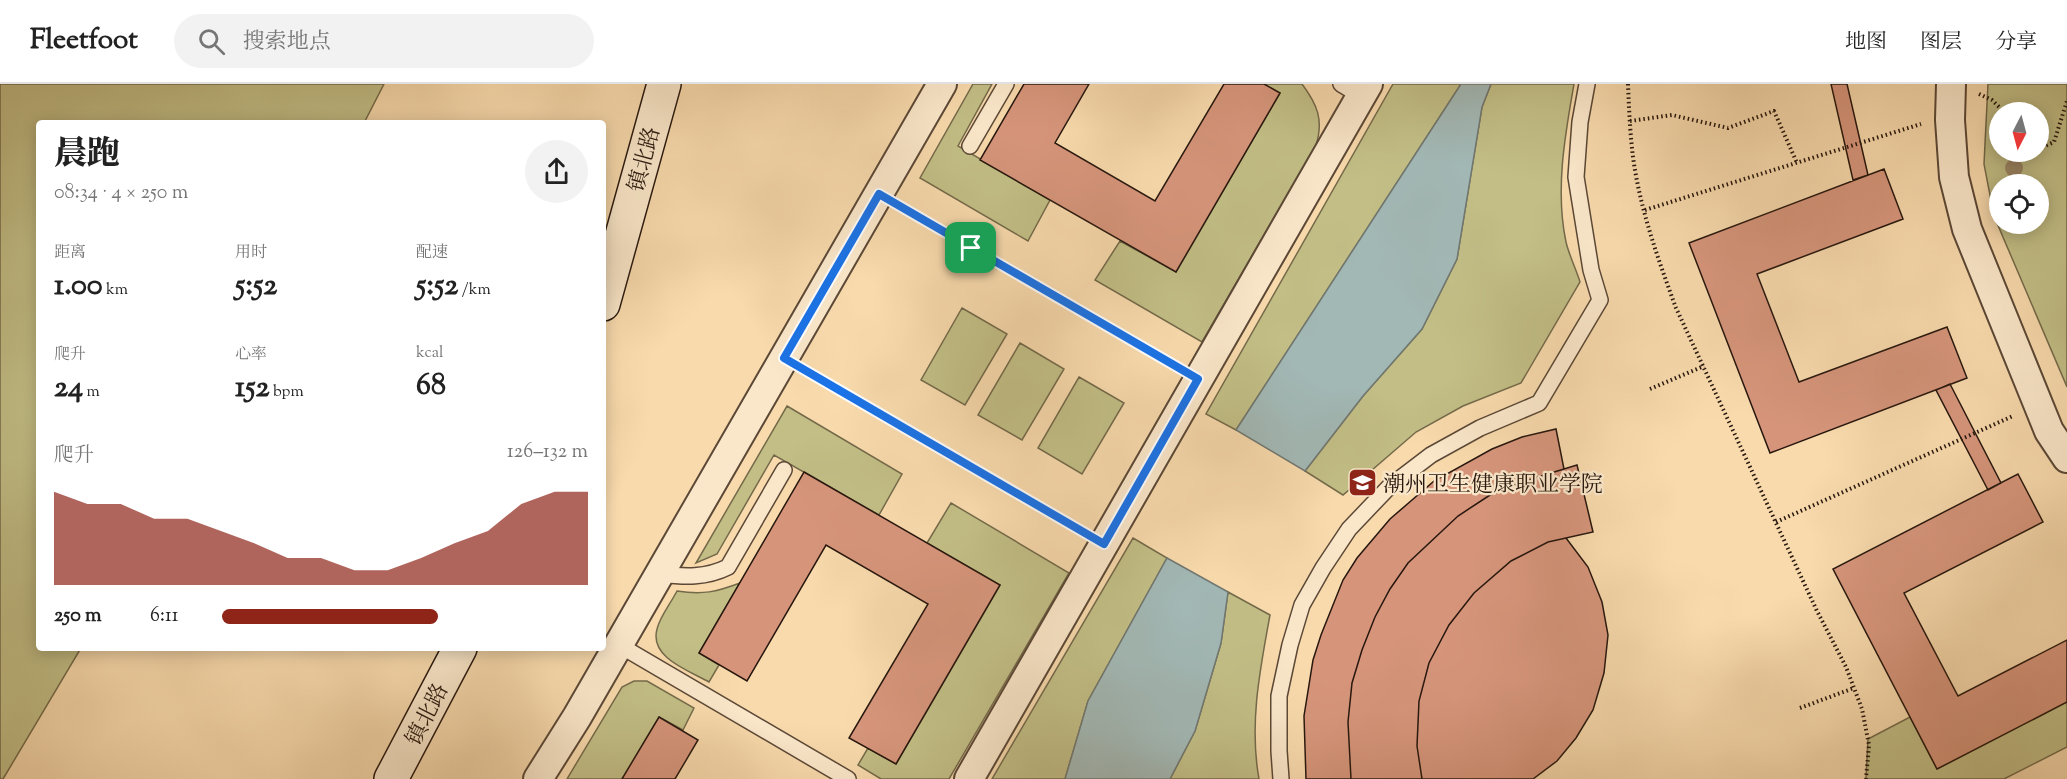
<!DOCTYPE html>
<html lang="zh">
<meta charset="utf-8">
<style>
:root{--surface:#fff;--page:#f2f2f2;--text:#222;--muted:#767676;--line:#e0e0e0;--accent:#8f2418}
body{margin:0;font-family:"Sorts Mill Goudy","Noto Serif SC",serif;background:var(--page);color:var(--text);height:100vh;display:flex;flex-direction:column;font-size:22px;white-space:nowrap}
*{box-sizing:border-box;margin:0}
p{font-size:20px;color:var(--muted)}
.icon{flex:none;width:33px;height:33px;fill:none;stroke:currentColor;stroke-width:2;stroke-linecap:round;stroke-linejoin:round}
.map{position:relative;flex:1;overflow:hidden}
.sheet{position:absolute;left:36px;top:36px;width:570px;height:531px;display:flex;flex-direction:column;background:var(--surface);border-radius:6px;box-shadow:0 3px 15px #0003}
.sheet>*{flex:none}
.needle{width:39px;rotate:186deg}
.tools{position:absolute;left:1989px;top:18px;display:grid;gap:12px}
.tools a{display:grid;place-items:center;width:60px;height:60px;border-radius:50%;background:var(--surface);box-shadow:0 3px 15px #0003;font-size:30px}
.pin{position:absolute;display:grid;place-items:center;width:51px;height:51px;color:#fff;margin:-26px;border-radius:12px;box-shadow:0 3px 9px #0006}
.round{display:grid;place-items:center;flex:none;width:63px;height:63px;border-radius:32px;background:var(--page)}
.head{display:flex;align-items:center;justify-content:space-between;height:102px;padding:0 18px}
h1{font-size:33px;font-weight:800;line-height:45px}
.stats{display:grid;grid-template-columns:repeat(3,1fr);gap:9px;height:102px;padding:6px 18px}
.stats div{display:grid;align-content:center}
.stats b{font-size:30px;font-weight:800}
.stats small{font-size:16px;font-weight:400}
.stats p{font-size:16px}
.chart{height:168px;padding:12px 18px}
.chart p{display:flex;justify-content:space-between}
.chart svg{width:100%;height:108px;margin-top:6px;fill:var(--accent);opacity:.7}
ul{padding:0 18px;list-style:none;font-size:20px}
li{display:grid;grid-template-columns:96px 72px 1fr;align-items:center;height:45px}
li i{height:15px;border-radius:8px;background:var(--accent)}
header{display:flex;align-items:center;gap:36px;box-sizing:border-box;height:84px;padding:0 30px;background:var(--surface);border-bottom:2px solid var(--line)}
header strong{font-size:28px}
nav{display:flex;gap:33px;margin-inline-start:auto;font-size:21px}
.search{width:420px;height:54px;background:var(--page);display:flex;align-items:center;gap:15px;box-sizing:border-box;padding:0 21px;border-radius:33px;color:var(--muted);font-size:22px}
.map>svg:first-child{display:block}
.green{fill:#c2be86;stroke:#746a4a;stroke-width:1.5;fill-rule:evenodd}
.water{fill:#a2b8b5;stroke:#717872;stroke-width:1.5}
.building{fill:#d6957b;stroke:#27170e;stroke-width:1.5}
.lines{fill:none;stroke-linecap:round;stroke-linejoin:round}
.lane-casing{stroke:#5b4836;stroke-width:18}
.street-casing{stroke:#5b4836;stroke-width:32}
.secondary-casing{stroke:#27170e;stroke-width:36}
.path{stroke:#27170e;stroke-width:4;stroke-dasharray:1.5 3;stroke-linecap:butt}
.lane{stroke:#fae7ca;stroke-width:15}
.street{stroke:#fae7ca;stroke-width:28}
.secondary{stroke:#fae7ca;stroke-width:33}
.tree{fill:#9f8a69}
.route-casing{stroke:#fff;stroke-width:12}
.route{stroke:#1a73e8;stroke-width:8}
.labels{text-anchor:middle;stroke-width:4.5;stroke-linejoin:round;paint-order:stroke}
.street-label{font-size:22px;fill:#27170e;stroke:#fae7ca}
.poi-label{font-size:22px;fill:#27170e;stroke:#fae7ca;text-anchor:start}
</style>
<header>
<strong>Fleetfoot</strong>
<div class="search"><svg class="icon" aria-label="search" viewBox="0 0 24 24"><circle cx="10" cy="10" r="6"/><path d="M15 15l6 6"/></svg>搜索地点</div>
<nav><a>地图</a><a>图层</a><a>分享</a></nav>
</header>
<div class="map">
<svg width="2067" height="695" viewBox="0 0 2067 695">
<rect width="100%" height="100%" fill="#f8daad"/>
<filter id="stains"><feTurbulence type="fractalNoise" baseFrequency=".00333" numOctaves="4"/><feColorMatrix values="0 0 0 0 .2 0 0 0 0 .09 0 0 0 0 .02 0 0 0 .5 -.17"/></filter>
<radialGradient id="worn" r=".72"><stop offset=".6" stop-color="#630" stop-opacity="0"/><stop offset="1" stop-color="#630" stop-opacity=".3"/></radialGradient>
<path class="green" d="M0,0h384l-20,39h-325v525h42l-78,131h-3z
M973,0h19l-34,62 92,54 -22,41 -108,-63z
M1264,0h38c15,20 22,36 14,61l-114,197 -107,-62 25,-39 56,31 104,-179z
M1393,0h68l-225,346 -30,-16z
M1491,0h83c-9,51 -19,106 -8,158 3,13 10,27 14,40l-59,101 -58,23 -47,26 -73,63 -38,-24 58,-75 59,-67 35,-70 25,-152z
M1988,0h79v303l-73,-171 -10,-52zM2000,28h38v40h-38zM2000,100h38v40h-38z
M962,224l45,26 -42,71 -44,-25z
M1020,259l44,26 -42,71 -44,-25z
M1079,293l45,26 -42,71 -44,-26z
M787,322l115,68 -23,41 -105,-60 -57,99 -21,9z
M951,419l118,70 -120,206h-68l-23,-14 10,-17 28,16 104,-179 -73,-42z
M1133,454l34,20 -79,143 -23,78h-73z
M740,499l-41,70 20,12 -10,17c-19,-11 -60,-24 -52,-53 3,-13 14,-26 20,-38 26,4 39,1 63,-8z
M1228,508l42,23c-10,54 -21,109 -11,164h-89l25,-48 26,-88z
M634,597h13l47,27 -11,22 -24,-13 -37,62h-55l55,-92z
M2067,618v45l-63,32h-138l2,-40 42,-22 27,52z"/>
<path class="water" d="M1461,0h30l-9,23 -25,152 -35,70 -59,67 -58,75 -69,-41z
M1167,474l61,34 -7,51 -26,88 -25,48h-105l23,-78z"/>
<path class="building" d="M1024,0h65l-34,59 100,58 69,-117h40l16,9 -104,179 -196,-112z
M1831,0h16l21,91 -15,5z
M1884,85l19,50 -146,55 42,108 148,-55 20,51 -197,75 -81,-210z
M1950,300l51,99 -13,7 -52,-100z
M1556,345l8,40 -39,12 -35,14 -32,21 -50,47 -18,26 -15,28 -13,33 -10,33 -4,39 3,57h-45l-2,-63 9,-56 8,-25 22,-55 14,-22 33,-39 44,-38 58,-32 30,-12z
M1577,381l16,67 -45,10 -37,19 -37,32 -25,32 -20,38 -10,38 -2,45 5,33h-71l-3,-57 4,-39 10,-33 13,-33 15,-28 18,-26 50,-47 32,-21 35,-14z
M804,388l196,113 -104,179 -47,-26 79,-134 -102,-59 -79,136 -48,-28z
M2018,390l25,48 -139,71 54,103 109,-56v62l-130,67 -104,-200z
M1566,454l22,29 14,35 6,33 -4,38 -11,37 -17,28 -19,23 -24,18h-111l-5,-33 2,-45 10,-38 20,-38 25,-32 37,-32 37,-19z
M659,633l39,23 -23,39h-53z"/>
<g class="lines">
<defs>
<path id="lane" d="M1341,0l20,12
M970,62l36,-62
M660,490c25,3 46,4 68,-7l56,-97
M619,561l229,134
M1281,695l-2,-28v-55l11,-51 12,-40 21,-37 26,-39 40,-42 42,-32 49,-27 59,-25 61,-103 -9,-30 -15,-93 4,-55 7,-38"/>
<path id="street" d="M1951,0l-1,36 4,57 13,52 82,202 18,27
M538,695l39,-62 365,-633
M969,695l399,-695"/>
<path id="secondary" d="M603,220l61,-220
M391,695l69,-131"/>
</defs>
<use href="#lane" class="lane-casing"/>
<use href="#street" class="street-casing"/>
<use href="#secondary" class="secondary-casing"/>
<path class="path" d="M1628,0c1,24 2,49 5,73 7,52 25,102 43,151l141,303 29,56 16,42 7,36 -3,34
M1979,10l13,6 12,12
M1630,37l42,-6 56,13 46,-17 23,52
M2038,65l16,-7 13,-41
M903,124l271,157
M1645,126l276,-86
M809,289l271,157
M1650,305l54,-23
M1776,438l237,-106
M1800,624l54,-20"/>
<use href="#lane" class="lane"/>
<use href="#street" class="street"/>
<use href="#secondary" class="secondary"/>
</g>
<circle class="tree" cx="2014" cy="84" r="9"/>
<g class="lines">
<defs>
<path id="route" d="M879,110l319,185 -94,165 -320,-186z"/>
</defs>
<use href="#route" class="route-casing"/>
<use href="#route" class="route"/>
</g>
<defs>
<symbol id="university-square" viewBox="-11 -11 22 22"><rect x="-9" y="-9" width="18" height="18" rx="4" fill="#8f2418" stroke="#fae7ca"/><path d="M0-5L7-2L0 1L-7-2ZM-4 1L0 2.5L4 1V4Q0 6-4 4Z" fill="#fff"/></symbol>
</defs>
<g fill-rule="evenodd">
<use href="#university-square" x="1346" y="382" width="33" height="33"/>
</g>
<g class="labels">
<g class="street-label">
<text transform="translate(643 75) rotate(-75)" y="8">镇北路</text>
<text transform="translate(426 630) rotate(-63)" y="8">镇北路</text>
</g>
<g class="poi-label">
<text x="1383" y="407">潮州卫生健康职业学院</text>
</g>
</g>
<rect width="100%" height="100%" filter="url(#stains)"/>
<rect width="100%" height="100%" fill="url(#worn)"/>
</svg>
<div class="tools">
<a><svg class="needle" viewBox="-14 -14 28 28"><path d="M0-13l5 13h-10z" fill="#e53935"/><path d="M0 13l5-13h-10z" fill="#767676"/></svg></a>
<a><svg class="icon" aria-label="locate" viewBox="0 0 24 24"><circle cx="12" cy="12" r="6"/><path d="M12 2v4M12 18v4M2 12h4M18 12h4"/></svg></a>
</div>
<div class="pin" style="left:971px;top:164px;background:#1e9e55"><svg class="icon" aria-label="arrive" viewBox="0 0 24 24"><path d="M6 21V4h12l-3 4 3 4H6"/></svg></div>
<section class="sheet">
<div class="head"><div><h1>晨跑</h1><p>08:34 · 4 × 250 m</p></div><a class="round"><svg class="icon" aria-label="share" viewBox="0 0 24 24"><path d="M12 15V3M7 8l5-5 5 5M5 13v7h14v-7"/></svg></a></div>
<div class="stats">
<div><p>距离</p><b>1.00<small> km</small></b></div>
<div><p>用时</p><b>5:52</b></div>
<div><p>配速</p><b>5:52<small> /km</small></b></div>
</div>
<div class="stats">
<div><p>爬升</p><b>24<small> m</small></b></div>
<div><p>心率</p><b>152<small> bpm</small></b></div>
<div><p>kcal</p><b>68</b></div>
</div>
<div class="chart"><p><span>爬升</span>126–132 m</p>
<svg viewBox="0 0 160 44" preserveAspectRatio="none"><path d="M0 44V6L10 11L20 11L30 17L40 17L50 22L60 27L70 33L80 33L90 38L100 38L110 33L120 27L130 22L140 11L150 6L160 6V44z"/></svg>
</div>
<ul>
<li><b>250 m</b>6:11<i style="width:59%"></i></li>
</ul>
</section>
</div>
